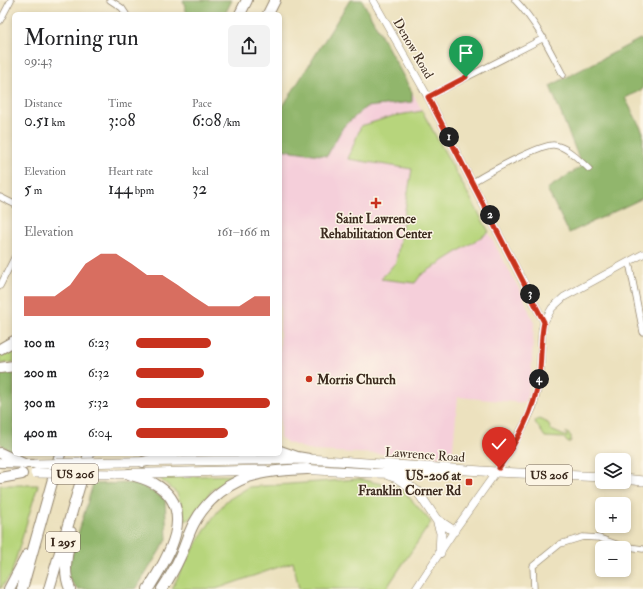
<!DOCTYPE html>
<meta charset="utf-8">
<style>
:root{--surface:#fff;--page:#f2f2f2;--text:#202124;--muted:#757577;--accent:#c8321e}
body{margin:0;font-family:"IM FELL Double Pica",serif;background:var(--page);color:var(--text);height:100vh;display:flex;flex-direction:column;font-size:15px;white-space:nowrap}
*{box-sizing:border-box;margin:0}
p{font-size:13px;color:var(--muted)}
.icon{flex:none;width:22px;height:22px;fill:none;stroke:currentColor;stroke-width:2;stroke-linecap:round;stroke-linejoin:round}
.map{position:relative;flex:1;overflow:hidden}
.drawer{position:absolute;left:12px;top:12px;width:270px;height:444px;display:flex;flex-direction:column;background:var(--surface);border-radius:6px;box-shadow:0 2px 6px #0003}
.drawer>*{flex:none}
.fabs{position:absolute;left:595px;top:453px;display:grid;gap:8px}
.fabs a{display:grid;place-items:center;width:36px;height:36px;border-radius:6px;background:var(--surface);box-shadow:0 2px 6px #0003;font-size:20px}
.pin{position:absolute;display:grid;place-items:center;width:34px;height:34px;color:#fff;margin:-41px -17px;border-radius:50% 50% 50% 0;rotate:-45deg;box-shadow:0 0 4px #0007}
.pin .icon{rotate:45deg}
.km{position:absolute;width:20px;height:20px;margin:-10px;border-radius:50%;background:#222;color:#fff;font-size:11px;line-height:20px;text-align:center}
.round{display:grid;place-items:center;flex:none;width:42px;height:42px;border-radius:6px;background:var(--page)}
.headline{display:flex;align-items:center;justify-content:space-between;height:68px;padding:0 12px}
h1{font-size:22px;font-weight:600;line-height:30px}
.figures{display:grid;grid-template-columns:repeat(3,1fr);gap:6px;height:68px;padding:4px 12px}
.figures div{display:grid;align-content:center}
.figures b{font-size:17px;font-weight:600}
.figures small{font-size:11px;font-weight:400}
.figures p{font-size:11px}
.chart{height:112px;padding:8px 12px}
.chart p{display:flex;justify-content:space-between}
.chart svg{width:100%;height:72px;margin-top:4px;fill:var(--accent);opacity:.7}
ul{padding:0 12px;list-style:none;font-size:13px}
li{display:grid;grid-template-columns:64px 48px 1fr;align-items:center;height:30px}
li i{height:10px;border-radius:5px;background:var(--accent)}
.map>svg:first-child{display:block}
.built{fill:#f5cfda}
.green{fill:#b7d57c;stroke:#79804d}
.forest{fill:#91b66c;stroke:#667045}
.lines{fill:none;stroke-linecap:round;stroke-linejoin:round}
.minor-casing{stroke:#94866e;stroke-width:7}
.tertiary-casing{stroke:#94866e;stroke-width:8}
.primary-casing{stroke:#94866e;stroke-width:10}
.trunk-casing{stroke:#94866e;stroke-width:10}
.motorway-casing{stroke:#94866e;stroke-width:12}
.minor{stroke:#fff;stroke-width:5.5}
.tertiary{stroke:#fff;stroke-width:7}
.primary{stroke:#fff;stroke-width:8}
.trunk{stroke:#fff;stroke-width:9}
.motorway{stroke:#fff;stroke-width:10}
.trunk-bridge-casing{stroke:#94866e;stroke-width:10;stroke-linecap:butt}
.trunk-bridge{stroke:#fff;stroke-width:9}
.route-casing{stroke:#fff;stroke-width:8}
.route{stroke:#c8321e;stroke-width:5}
.poi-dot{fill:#c8321e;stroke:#fcf5e5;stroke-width:1.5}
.labels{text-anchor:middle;stroke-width:3;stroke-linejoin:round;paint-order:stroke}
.shield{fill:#fcf5e5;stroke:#75675a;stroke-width:1}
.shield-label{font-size:12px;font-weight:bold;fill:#3b2a1e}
.street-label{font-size:13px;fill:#3b2a1e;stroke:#fcf5e5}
.poi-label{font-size:13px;font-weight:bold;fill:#3b2a1e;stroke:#fcf5e5}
</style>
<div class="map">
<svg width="643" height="589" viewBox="0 0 643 589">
<rect width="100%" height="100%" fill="#fcf5e5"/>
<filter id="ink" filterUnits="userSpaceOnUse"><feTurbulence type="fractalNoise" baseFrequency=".025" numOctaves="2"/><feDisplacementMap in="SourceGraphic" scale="8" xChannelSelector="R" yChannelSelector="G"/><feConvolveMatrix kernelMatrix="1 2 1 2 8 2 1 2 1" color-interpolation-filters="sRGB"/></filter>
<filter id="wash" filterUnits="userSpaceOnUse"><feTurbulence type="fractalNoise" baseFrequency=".012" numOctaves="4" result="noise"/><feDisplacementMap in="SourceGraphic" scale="16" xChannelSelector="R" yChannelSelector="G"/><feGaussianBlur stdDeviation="0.9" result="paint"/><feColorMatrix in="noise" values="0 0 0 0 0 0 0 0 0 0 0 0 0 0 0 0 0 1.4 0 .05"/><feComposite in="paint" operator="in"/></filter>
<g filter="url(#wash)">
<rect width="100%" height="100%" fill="#ece1be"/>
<path class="built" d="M350,0h12l161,296 11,27 -3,57 -6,23 -67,-6 -6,60 -139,-6 -27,-9 -6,-5v-326z"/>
<path class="green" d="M422,111l67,121 -68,43 -6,8 -34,-4 15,-17 16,-93 -64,-10 13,-33 32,-10z
M14,348v14l-14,2v-9z
M540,419l8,4 3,7 16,7 -1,-5 5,4v5l-3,2 -4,-5 -19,-1 -10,-15 1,-2z
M238,475l-26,15 -18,26 -8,5 -9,-28 -19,-16z
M359,479l42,9 30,34 -45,67h-87l-6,-27 -77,27h-44l11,-23 29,-47 14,-18 23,-14z
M0,485h38l-27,90 -11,14z"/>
<path class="forest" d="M183,0h49l-7,14h-38z
M350,0h12l50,92v10l-46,5 -23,20 -16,29 -47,-7v-38z
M640,39l3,2v48l-18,9 18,34v66l-74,35 -22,-44 35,-23 -32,-80z
M4,371l10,2v77h-6l-8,-7v-69z
M137,483l28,16 2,40 -31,50h-58l-8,-8 -3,-10 26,-87z"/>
</g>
<g filter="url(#ink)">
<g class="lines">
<defs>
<path id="minor" d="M110,0l12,8 4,6
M515,0c21,22 34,48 48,75
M0,21l11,-21
M428,97l116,-59
M473,182c13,-8 69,-39 81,-37 14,2 25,15 35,24
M0,197l14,7
M629,262l14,70
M0,286l14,-28
M534,589l-1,-23 27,-22 23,-7 16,1 23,8 21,3"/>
<path id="tertiary" d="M373,0l55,97 116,225
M416,589l38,-58 45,-63 27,-46 7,-15 4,-16 3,-15 2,-46 2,-8 8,-14 12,-11 79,-43"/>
<path id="primary" d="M0,463l36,1"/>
<path id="trunk" d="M123,462l186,-3 187,13 106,5
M300,469l70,4 77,1
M115,474l150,-4
M388,475l9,3 21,14 18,27 18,12
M624,479l19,2
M437,520l4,13 -1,20"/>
<path id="motorway" d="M240,14l7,-14
M268,14l7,-14
M0,349l14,-8
M0,368l14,-2
M280,451l17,6 12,2
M0,453l24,11
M143,462l30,-8
M129,474c8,3 18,5 26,10 44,25 12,75 -7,105
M0,478l22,-4
M9,589l18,-34
M22,589l38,-135
M49,589l40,-135
M70,589c-8,-18 -2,-38 1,-57
M162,589c7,-10 13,-21 18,-32 5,-11 8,-22 13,-32 13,-25 37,-45 66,-51 15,-4 32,-4 48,-5"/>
</defs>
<use href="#minor" class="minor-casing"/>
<use href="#tertiary" class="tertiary-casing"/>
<use href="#primary" class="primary-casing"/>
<use href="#trunk" class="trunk-casing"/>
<use href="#motorway" class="motorway-casing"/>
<use href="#minor" class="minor"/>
<use href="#tertiary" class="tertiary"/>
<use href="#primary" class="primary"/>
<use href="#trunk" class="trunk"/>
<use href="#motorway" class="motorway"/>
<defs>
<path id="trunk-bridge" d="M36,464l87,-2
M35,473l80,1"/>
</defs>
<use href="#trunk-bridge" class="trunk-bridge-casing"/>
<use href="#trunk-bridge" class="trunk-bridge"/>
</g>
</g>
<g class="lines" filter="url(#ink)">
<defs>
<path id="route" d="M466,77l-38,20 116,225c-4,18 -2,37 -5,56 -5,34 -21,61 -40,90"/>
</defs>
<use href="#route" class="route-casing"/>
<use href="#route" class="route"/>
</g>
<g class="poi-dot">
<path d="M374 197h4v4h4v4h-4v4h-4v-4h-4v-4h4z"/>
<circle cx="309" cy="379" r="4"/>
<rect x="465" y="478" width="8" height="8" rx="2"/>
</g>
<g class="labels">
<g class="shield">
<rect x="52" y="464" width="46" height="20" rx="3"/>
<rect x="526" y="465" width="46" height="20" rx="3"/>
<rect x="46" y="532" width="34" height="20" rx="3"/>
</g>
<g class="shield-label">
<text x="75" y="478">US 206</text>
<text x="549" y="479">US 206</text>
<text x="63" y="546">I 295</text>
</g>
<g class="street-label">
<text transform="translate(414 48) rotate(60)" y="5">Denow Road</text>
<text transform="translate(425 454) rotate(4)" y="5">Lawrence Road</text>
</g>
<g class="poi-label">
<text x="376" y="223">Saint Lawrence<tspan x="376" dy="15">Rehabilitation Center</tspan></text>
<text x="317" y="384" text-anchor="start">Morris Church</text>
<text x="461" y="480" text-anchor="end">US-206 at<tspan x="461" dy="15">Franklin Corner Rd</tspan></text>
</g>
</g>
</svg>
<div class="fabs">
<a><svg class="icon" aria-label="layers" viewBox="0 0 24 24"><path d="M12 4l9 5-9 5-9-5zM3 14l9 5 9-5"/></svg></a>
<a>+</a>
<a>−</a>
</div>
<div class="pin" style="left:466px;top:77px;background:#1e9e55"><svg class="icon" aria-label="arrive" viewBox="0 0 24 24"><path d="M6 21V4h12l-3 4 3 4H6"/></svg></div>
<div class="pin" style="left:499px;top:468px;background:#d93025"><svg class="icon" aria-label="check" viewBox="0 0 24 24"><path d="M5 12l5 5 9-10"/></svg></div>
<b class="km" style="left:449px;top:137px">1</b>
<b class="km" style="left:490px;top:215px">2</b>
<b class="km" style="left:530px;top:294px">3</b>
<b class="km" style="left:539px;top:379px">4</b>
<section class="drawer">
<div class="headline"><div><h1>Morning run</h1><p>09:43</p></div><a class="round"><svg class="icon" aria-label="share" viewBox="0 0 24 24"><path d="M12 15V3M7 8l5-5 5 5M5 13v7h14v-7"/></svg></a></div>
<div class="figures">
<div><p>Distance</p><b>0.51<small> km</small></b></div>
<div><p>Time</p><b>3:08</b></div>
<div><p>Pace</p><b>6:08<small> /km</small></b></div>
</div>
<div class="figures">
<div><p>Elevation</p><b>5<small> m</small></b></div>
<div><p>Heart rate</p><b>144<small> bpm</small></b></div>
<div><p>kcal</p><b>32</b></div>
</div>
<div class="chart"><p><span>Elevation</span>161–166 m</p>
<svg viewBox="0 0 160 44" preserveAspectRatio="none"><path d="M0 44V32L10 32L20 32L30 25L40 12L50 6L60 6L70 12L80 19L90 19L100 25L110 32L120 38L130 38L140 38L150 32L160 32V44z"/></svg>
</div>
<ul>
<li><b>100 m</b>6:23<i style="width:56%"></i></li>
<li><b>200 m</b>6:32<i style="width:51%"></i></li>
<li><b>300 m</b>5:32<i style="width:100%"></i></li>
<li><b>400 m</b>6:04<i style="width:69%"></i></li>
</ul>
</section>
</div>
